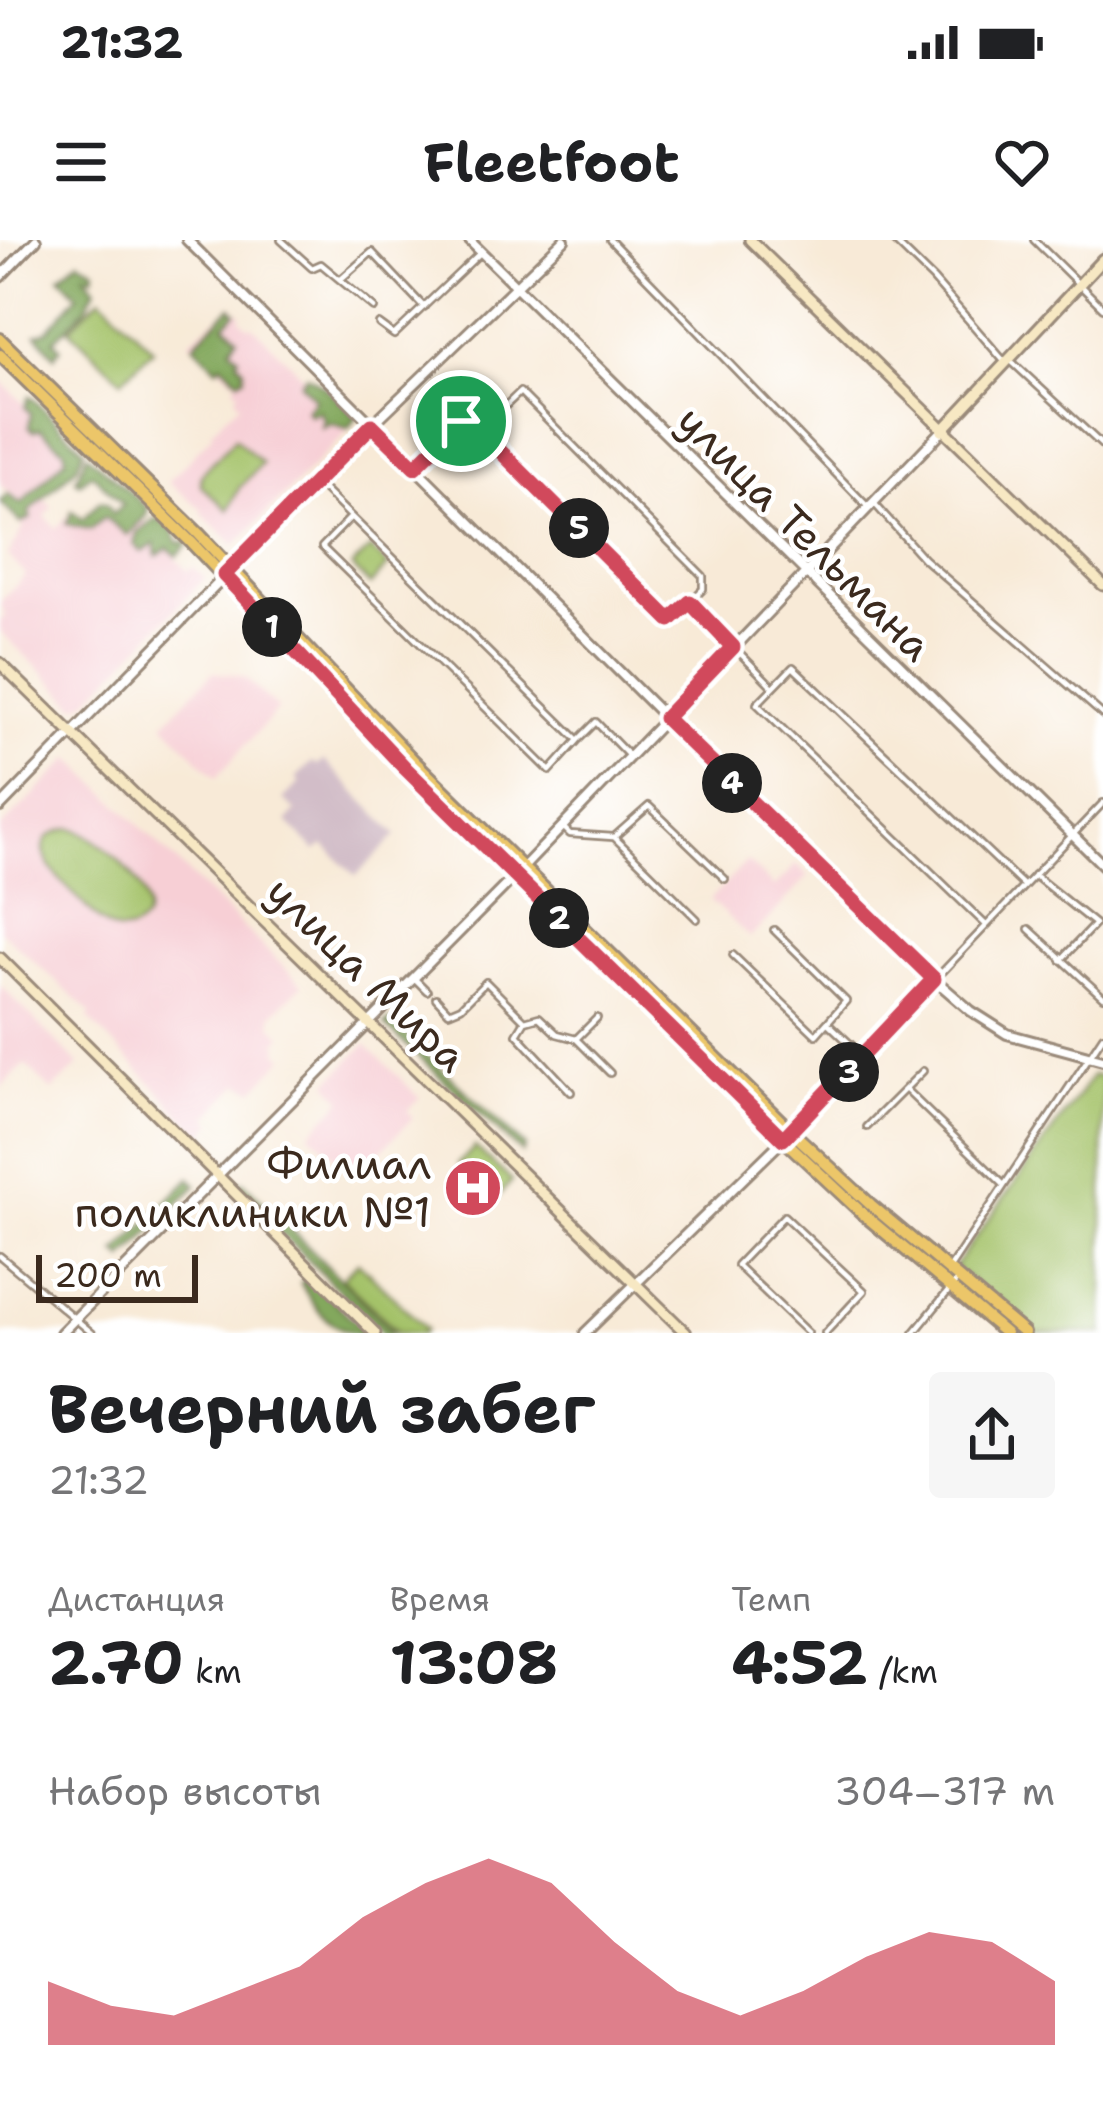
<!DOCTYPE html>
<html lang="ru">
<meta charset="utf-8">
<style>
:root{--surface:#fff;--page:#f6f6f6;--text:#202124;--muted:#757577;--accent:#d1495b}
body{margin:0;font-family:"Shantell Sans",sans-serif;background:var(--page);color:var(--text);height:100vh;display:flex;flex-direction:column;font-size:45px;white-space:nowrap}
*{box-sizing:border-box;margin:0}
p{font-size:39px;color:var(--muted)}
.icon{flex:none;width:66px;height:66px;fill:none;stroke:currentColor;stroke-width:2;stroke-linecap:round;stroke-linejoin:round}
.map{position:relative;height:1093px;overflow:hidden}
.panel{display:flex;flex-direction:column;background:var(--surface);flex:1}
.panel>*{flex:none}
.scale{position:absolute;left:36px;bottom:30px;width:162px;box-sizing:border-box;padding-left:12px;border:6px solid #3b2a1e;border-top:0;font-size:33px;line-height:42px;white-space:nowrap;color:#3b2a1e;-webkit-text-stroke:9px #fff;paint-order:stroke}
.pin{position:absolute;display:grid;place-items:center;width:102px;height:102px;color:#fff;margin:-51px;border:6px solid #fff;border-radius:50%;box-shadow:0 3px 12px #0007}
.km{position:absolute;width:60px;height:60px;margin:-30px;border-radius:50%;background:#222;color:#fff;font-size:33px;line-height:60px;text-align:center}
.round{display:grid;place-items:center;flex:none;width:126px;height:126px;border-radius:12px;background:var(--page)}
.head{display:flex;align-items:center;justify-content:space-between;height:204px;padding:0 48px}
h1{font-size:66px;font-weight:700;line-height:90px}
.figures{display:grid;grid-template-columns:repeat(3,1fr);gap:18px;height:204px;padding:12px 48px}
.figures div{display:grid;align-content:center}
.figures b{font-size:60px;font-weight:700}
.figures small{font-size:33px;font-weight:400}
.figures p{font-size:33px}
.chart{height:336px;padding:24px 48px}
.chart p{display:flex;justify-content:space-between}
.chart svg{width:100%;height:216px;margin-top:12px;fill:var(--accent);opacity:.7}
.status{display:flex;justify-content:space-between;align-items:center;height:84px;padding:0 60px;background:var(--surface);direction:ltr}
.status svg{height:33px;fill:currentColor}
header{display:flex;justify-content:space-between;align-items:center;height:156px;padding:0 48px;background:var(--surface);font-size:54px;font-weight:700}
.map>svg:first-child{display:block}
.built{fill:#f7cfd5}
.industrial{fill:#d2bdc8}
.green{fill:#a4c269;stroke:#707644;stroke-width:3}
.forest{fill:#83a85d;stroke:#5f693e;stroke-width:3}
.lines{fill:none;stroke-linecap:round;stroke-linejoin:round}
.minor-casing{stroke:#9a8a7a;stroke-width:10}
.tertiary-casing{stroke:#9a8a7a;stroke-width:14}
.secondary-casing{stroke:#9a8a7a;stroke-width:15}
.primary-casing{stroke:#9a8a7a;stroke-width:16}
.minor{stroke:#fff;stroke-width:4.5}
.tertiary{stroke:#fff;stroke-width:8}
.secondary{stroke:#f7e8c3;stroke-width:9}
.primary{stroke:#ecc669;stroke-width:10}
.route-casing{stroke:#fff;stroke-width:24}
.route{stroke:#d1495b;stroke-width:15}
.labels{text-anchor:middle;stroke-width:9;stroke-linejoin:round;paint-order:stroke}
.street-label{font-size:42px;fill:#3b2a1e;stroke:#fff}
.poi-label{font-size:42px;fill:#3b2a1e;stroke:#fff;text-anchor:end}
</style>
<div class="status"><b>21:32</b><svg viewBox="0 0 49 12"><path d="M0 12V9h3v3zM5 12V6h3v6zM10 12V3h3v9zM15 12V0h3v12zM26 1h20v11H26zM47 4h2v5h-2z"/></svg></div>
<header><svg class="icon" aria-label="menu" viewBox="0 0 24 24"><path d="M4 6h16M4 12h16M4 18h16"/></svg>Fleetfoot<svg class="icon" aria-label="heart" viewBox="0 0 24 24"><path d="M12 20l-8-8c-3-5 5-10 8-4 3-6 11-1 8 4z"/></svg></header>
<div class="map">
<svg width="1103" height="1093" viewBox="0 0 1103 1093">
<rect width="100%" height="100%" fill="#fff"/>
<filter id="ink" filterUnits="userSpaceOnUse"><feTurbulence type="fractalNoise" baseFrequency=".00833" numOctaves="2"/><feDisplacementMap in="SourceGraphic" scale="24" xChannelSelector="R" yChannelSelector="G"/><feConvolveMatrix kernelMatrix="1 2 1 2 8 2 1 2 1" color-interpolation-filters="sRGB"/></filter>
<filter id="wash" filterUnits="userSpaceOnUse"><feTurbulence type="fractalNoise" baseFrequency=".004" numOctaves="4" result="noise"/><feDisplacementMap in="SourceGraphic" scale="48" xChannelSelector="R" yChannelSelector="G"/><feGaussianBlur stdDeviation="2.7" result="paint"/><feColorMatrix in="noise" values="0 0 0 0 0 0 0 0 0 0 0 0 0 0 0 0 0 1.4 0 .05"/><feComposite in="paint" operator="in"/></filter>
<g filter="url(#wash)">
<rect width="100%" height="100%" fill="#f8ead7"/>
<path class="built" d="M232,65l10,10 -2,3 9,9 3,-2 101,101 -118,119 -34,-32 2,-3 -35,-28 45,-48 -2,-3 29,-28 -5,-6 4,-5 -5,-5 3,-5 -48,-41z
M0,140l77,76 -50,51 -27,-23z
M44,259l9,8 -8,9 11,12 16,-16 10,9 17,-11 12,9 15,-16 54,52 -4,4 12,12 5,-4 12,11 -120,125 -9,2 -76,-74v-10l5,-5 -5,-14 26,-27 -18,-19 16,-29 -3,-3z
M213,432l31,5 34,32 -62,69 -52,-55z
M71,518l231,227 -30,30v10l11,11 -7,6 4,4 -3,4 8,7 -31,33 -14,-7 -32,33 5,7 -11,12 -114,-117 3,-5 -91,-83v-101z
M747,621l27,26 23,-23 12,12 -59,62 -40,-38z
M0,745l79,80 -27,26 -27,-27 -25,24z
M366,804l54,54 -13,13 6,7 -48,49 -6,-5 -9,8 -40,-37 33,-34 -15,-16z"/>
<path class="industrial" d="M324,520l73,75 -41,41 -32,-31 -8,6 -29,-29 9,-11 -13,-12 17,-16 -4,-5 16,-16 6,4z"/>
<path class="green" d="M101,57l52,52 -31,31 -53,-51z
M235,198l27,25 -23,25 -11,22 -27,-25v-10z
M370,308l18,18 -18,19 -18,-18z
M72,588c24,6 94,67 71,94 -7,7 -16,11 -26,9 -14,-4 -26,-20 -36,-30 -20,-19 -67,-63 -9,-73z
M1093,835l10,3v255h-70l-79,-66z
M475,907l37,34 -17,18 -37,-35z
M358,1022l68,67 -4,4h-23l-57,-55z"/>
<path class="forest" d="M79,20l16,9 -1,7 -9,-2 11,14 -11,21 -31,31 7,8 -6,8 -18,-22 10,-3 31,-36 -18,-19z
M231,67l5,5 -11,12 13,13 -7,11 8,8 -2,4 7,8v9l-5,3 -17,-16 -5,4 -23,-24z
M307,135c20,12 34,26 50,42l-9,12 -17,-6 -9,4 2,-7 -5,-9 -9,4 -4,-5 9,-11 -15,-16z
M30,156l54,53 -7,17 -48,46 2,6 -10,5 -21,-21 8,-8 13,10 45,-46 -2,-9 -24,-20 -6,2 -5,-4 2,-14 -6,-6z
M87,214l61,54 -2,8 -19,19 -23,-18 -13,12 -24,-5 5,-13 11,8 17,-18 8,3 5,10 10,-10 -29,-29 -4,-1 -10,9 -4,-3z
M156,278l17,12 5,13 8,-1 2,3 -11,11 -9,-8 -11,8 -2,-12 -13,8 -8,-8 3,-11z
M390,780l135,127 -3,6 -137,-128z
M190,938l7,7 -73,74 -7,-6z
M240,943h4l150,150h-11l-143,-139 -3,-7z
M309,1037l58,56c-35,0 -52,-22 -66,-50z"/>
</g>
<g filter="url(#ink)">
<g class="lines">
<defs>
<path id="minor" d="M281,0l31,28 9,-4 53,44
M610,0l258,267
M893,0l40,39 70,81
M1034,0l69,68
M341,39l31,-27 52,55
M379,84l15,11 86,-82
M1011,121l92,85
M480,190l40,-38 183,184v13l-13,13
M415,227l47,-46 7,-1 201,200 20,-18 83,85
M316,242l262,258 -28,31 -228,-224 29,-30
M873,262l51,57 179,156
M578,500l18,-18 33,34
M562,586l8,8 43,3
M1034,635l61,49 -34,36
M697,679l-83,-82 35,-31 76,73
M985,684l-228,-220 36,-37 230,218
M1029,689l74,68
M733,715l83,80 30,-34 -72,-71
M414,738l13,13
M436,758l13,14 12,-5 25,-25 39,39 -8,13 54,58
M525,781l14,-4 18,17 19,5 34,34
M829,784l35,33
M576,799l21,-21
M905,849l99,96
M867,887l56,-56
M791,891l312,-328
M0,1016l92,77
M951,1026l152,-230
M808,1093l-71,-68 47,-49 80,75 -39,42
M914,1093l45,-55"/>
<path id="tertiary" d="M187,0l529,528 218,211 37,32 36,23 96,26
M469,0l634,625
M0,37l36,-37
M0,567l380,-390 184,-177
M61,1093l454,-457 427,-445
M585,1093l201,-196"/>
<path id="secondary" d="M750,0l353,345
M942,191l161,-172
M0,423l686,670
M0,718l375,375"/>
<path id="primary" d="M0,99l199,195 214,226 378,371 80,74 153,128
M0,115l191,187 214,226 378,371 80,75 142,119"/>
</defs>
<use href="#minor" class="minor-casing"/>
<use href="#tertiary" class="tertiary-casing"/>
<use href="#secondary" class="secondary-casing"/>
<use href="#primary" class="primary-casing"/>
<use href="#minor" class="minor"/>
<use href="#tertiary" class="tertiary"/>
<use href="#secondary" class="secondary"/>
<use href="#primary" class="primary"/>
</g>
</g>
<g class="lines" filter="url(#ink)">
<defs>
<path id="route" d="M469,180l201,200 20,-18 43,45 -68,71 269,261 -151,160 -378,-371 -181,-193 148,-150 43,42 46,-46z"/>
</defs>
<use href="#route" class="route-casing"/>
<use href="#route" class="route"/>
</g>
<defs>
<symbol id="hospital-disc" viewBox="-11 -11 22 22"><circle r="9.5" fill="#d1495b" stroke="#fff"/><path d="M-5-5h3v3.5h4V-5h3V5h-3V1.5h-4V5h-3Z" fill="#fff"/></symbol>
</defs>
<g fill-rule="evenodd">
<use href="#hospital-disc" x="440" y="915" width="66" height="66"/>
</g>
<g class="labels">
<g class="street-label">
<text transform="translate(805 293) rotate(45)" y="15">улица Тельмана</text>
<text transform="translate(367 734) rotate(44)" y="15">улица Мира</text>
</g>
<g class="poi-label">
<text x="431" y="939">Филиал<tspan x="431" dy="48">поликлиники №1</tspan></text>
</g>
</g>
</svg>
<div class="scale">200 m</div>
<div class="pin" style="left:461px;top:181px;background:#1e9e55"><svg class="icon" aria-label="arrive" viewBox="0 0 24 24"><path d="M6 21V4h12l-3 4 3 4H6"/></svg></div>
<b class="km" style="left:272px;top:387px">1</b>
<b class="km" style="left:559px;top:678px">2</b>
<b class="km" style="left:849px;top:832px">3</b>
<b class="km" style="left:732px;top:543px">4</b>
<b class="km" style="left:579px;top:288px">5</b>
</div>
<section class="panel">
<div class="head"><div><h1>Вечерний забег</h1><p>21:32</p></div><a class="round"><svg class="icon" aria-label="share" viewBox="0 0 24 24"><path d="M12 15V3M7 8l5-5 5 5M5 13v7h14v-7"/></svg></a></div>
<div class="figures">
<div><p>Дистанция</p><b>2.70<small> km</small></b></div>
<div><p>Время</p><b>13:08</b></div>
<div><p>Темп</p><b>4:52<small> /km</small></b></div>
</div>
<div class="chart"><p><span>Набор высоты</span>304–317 m</p>
<svg viewBox="0 0 160 44" preserveAspectRatio="none"><path d="M0 44V31L10 36L20 38L30 33L40 28L50 18L60 11L70 6L80 11L90 23L100 33L110 38L120 33L130 26L140 21L150 23L160 31V44z"/></svg>
</div>
</section>
